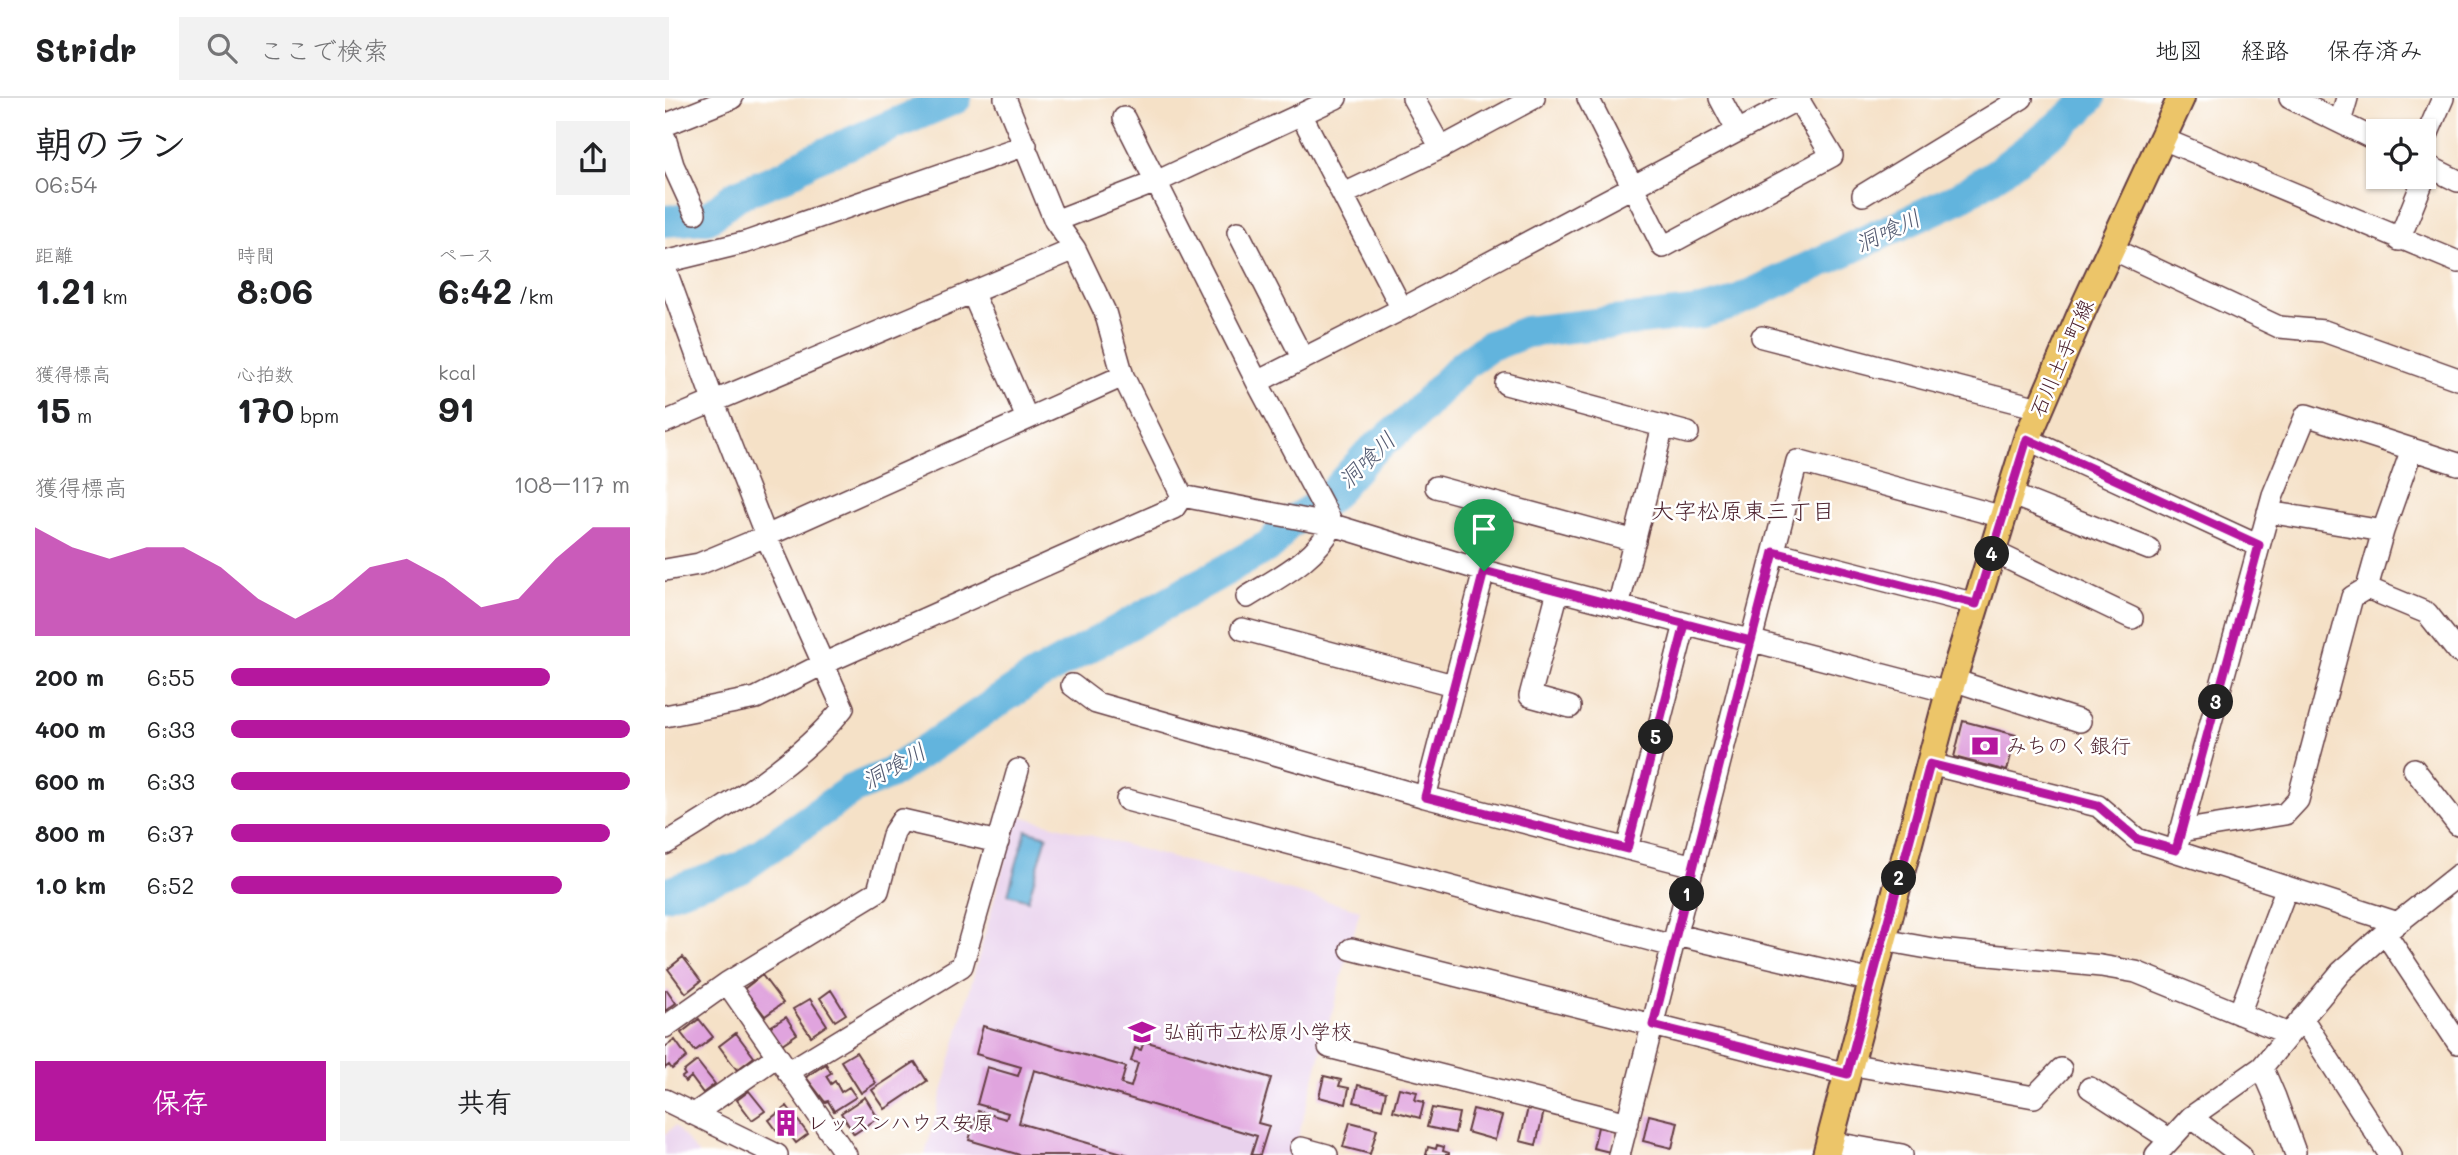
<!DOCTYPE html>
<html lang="ja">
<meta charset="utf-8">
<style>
:root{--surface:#fff;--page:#f2f2f2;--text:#202124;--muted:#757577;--line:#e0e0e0;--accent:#b5179e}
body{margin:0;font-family:Mali,"Klee One",sans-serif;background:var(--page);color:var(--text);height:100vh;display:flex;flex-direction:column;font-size:26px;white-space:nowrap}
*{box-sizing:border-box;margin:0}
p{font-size:23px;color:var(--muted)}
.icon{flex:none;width:38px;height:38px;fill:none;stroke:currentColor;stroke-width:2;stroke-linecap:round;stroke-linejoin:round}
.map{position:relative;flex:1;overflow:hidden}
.panel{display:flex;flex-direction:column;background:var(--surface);width:665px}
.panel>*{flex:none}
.buttons{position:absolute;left:1701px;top:21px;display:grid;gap:14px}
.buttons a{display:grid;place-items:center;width:70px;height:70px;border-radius:0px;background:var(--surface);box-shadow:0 2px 5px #0004;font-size:35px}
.pin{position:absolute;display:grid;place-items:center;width:60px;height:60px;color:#fff;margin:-72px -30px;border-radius:50% 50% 50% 0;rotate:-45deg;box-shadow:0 0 7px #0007}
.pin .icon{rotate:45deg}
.km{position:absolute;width:35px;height:35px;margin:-18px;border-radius:50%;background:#222;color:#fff;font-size:19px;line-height:35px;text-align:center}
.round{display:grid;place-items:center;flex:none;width:74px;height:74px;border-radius:0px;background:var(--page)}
.head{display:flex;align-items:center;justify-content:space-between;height:119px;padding:0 35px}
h1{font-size:38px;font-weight:800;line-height:52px}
.figures{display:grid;grid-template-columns:repeat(3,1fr);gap:10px;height:119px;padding:7px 35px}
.figures div{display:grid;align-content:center}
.figures b{font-size:35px;font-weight:800}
.figures small{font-size:19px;font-weight:400}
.figures p{font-size:19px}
.chart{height:196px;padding:14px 35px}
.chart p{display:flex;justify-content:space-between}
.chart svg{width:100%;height:126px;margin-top:7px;fill:var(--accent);opacity:.7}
.action{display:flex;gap:14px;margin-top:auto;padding:14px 35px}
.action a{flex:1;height:80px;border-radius:0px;background:var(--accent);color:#fff;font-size:28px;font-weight:800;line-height:80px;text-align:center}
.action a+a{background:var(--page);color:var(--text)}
ul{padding:0 35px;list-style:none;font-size:23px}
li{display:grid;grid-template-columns:112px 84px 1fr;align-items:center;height:52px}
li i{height:18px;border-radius:9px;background:var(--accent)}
header{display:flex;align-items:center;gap:42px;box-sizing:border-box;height:98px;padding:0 35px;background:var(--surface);border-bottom:2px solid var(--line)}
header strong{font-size:33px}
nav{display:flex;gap:38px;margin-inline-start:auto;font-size:24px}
.search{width:490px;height:63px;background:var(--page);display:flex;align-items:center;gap:18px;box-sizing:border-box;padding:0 24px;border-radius:0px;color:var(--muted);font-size:26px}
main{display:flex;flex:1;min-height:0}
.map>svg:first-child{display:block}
.built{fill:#e9d2ed}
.water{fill:#62b4dd;stroke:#566a84;stroke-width:2}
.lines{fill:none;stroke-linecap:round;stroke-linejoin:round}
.river{stroke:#62b4dd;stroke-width:32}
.building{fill:#e0a4de}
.minor-casing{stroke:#643c42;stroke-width:24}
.major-casing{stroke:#643c42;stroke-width:30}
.minor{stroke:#fff;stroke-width:21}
.major{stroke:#ecc569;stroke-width:26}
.route-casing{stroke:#fff;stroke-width:14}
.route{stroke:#b5179e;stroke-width:9}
.labels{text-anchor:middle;stroke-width:5;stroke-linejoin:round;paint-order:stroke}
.street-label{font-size:21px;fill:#4a1f2b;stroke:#fff}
.poi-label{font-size:21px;fill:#4a1f2b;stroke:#fff;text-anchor:start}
.water-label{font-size:23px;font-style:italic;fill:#545b72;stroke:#fff}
.neighbourhood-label{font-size:23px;fill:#4a1f2b;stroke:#fff}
</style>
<header>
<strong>Stridr</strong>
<div class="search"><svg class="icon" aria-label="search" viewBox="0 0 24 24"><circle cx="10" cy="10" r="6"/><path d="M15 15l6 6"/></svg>ここで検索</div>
<nav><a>地図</a><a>経路</a><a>保存済み</a></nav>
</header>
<main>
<section class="panel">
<div class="head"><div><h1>朝のラン</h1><p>06:54</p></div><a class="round"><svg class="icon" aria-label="share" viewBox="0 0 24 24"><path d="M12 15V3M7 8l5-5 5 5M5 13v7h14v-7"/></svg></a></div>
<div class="figures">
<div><p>距離</p><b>1.21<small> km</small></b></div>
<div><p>時間</p><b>8:06</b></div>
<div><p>ペース</p><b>6:42<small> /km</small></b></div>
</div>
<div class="figures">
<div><p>獲得標高</p><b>15<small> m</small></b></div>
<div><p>心拍数</p><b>170<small> bpm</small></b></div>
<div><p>kcal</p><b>91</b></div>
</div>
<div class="chart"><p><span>獲得標高</span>108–117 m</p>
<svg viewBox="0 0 160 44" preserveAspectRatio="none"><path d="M0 44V6L10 13L20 17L30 13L40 13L50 20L60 31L70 38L80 31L90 20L100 17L110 24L120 34L130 31L140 17L150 6L160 6V44z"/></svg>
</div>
<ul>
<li><b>200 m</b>6:55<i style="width:80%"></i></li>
<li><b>400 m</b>6:33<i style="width:100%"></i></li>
<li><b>600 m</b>6:33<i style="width:100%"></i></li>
<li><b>800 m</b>6:37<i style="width:95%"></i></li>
<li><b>1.0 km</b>6:52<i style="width:83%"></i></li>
</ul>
<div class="action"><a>保存</a><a>共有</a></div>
</section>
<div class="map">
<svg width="1793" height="1057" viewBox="0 0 1793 1057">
<rect width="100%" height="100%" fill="#fff"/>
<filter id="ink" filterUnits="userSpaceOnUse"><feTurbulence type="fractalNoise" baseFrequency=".0143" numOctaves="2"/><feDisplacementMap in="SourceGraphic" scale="14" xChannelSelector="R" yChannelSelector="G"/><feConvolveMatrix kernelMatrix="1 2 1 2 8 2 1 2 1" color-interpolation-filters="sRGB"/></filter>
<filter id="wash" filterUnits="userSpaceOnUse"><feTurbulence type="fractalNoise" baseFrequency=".00686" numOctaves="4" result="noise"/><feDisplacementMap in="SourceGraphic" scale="28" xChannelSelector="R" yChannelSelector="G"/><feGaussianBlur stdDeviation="1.57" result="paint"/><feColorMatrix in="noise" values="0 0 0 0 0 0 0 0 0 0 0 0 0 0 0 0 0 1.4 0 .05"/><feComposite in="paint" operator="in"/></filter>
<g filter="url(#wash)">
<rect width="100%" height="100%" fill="#f5e1c7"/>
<path class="built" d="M352,717l343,95 -67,245h-368z
M10,1028l24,29h-34v-21z"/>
<path class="water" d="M361,732l21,6 -19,64 -20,-6z"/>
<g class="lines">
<path class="river" d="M0,123l42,-3 30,-23 49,-20 24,-15 146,-62
M0,796l76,-26 110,-78 38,-16 144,-96 239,-134 14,-19 42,-26 41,-46 40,-32 54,-56 25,-18 38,-15 176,-20 26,-7 232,-108 39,-25 79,-61 12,-13"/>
</g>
<g id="blocks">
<path class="building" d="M1298,623l53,14 -9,36 -53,-14z
M18,859l18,24 -15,12 -18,-24z
M97,877l21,28 -18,13 -21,-27z
M2,892l9,13 -11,8v-20z
M166,892l15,24 -11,7 -15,-23z
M145,901l17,26 -16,11 -18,-27z
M121,919l11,17 -18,12 -11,-18z
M34,921l14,18 -18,14 -14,-18z
M318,928l143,41 -5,17 10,3 7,-24 -7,-2 4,-13 6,2 3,-9 127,37 -13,45 11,3 -9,29h-9l6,-19 -223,-66 -15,53 110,32h-109l-51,-15 9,-29 28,8 2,-6 -31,-9 10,-37 31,9 3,-9 -45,-13z
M71,935l18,24 -17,13 -18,-24z
M10,942l12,17 -15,12 -3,-4 -4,3v-21z
M191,954l20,31 -15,10 -20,-32z
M32,963l18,23 -12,9 -12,-16 -6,5 -3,-5 3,-2 -2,-3z
M250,964l12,19 -42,28 -13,-19z
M161,966l5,9 -5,3 5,8 4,-3 6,11 8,-5 7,10 -22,14 -6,-10 -3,1 -19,-25z
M659,978l17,4 -2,6 10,2 -3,16 -27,-7z
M693,987l28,7 -4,17 -28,-7z
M734,990l18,4 -2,8 9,2 -4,16 -27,-7z
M84,993l16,20 -13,9 -15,-20z
M200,999l13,21 -24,16 -13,-21z
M122,1008l21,28 -12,9 -12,-16 -6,5 -9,-12z
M767,1010l27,5 -4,20 -28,-6z
M863,1010l16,3 -8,34 -16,-4z
M808,1011l29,7 -7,24 -28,-8z
M984,1017l29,7 -6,26 -29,-7z
M685,1024l27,7 -7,25 -27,-7z
M933,1029l17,4 -5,21 -17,-4z
M772,1047l7,2 -1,4 6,2v2h-23l2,-8 8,2z"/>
</g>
</g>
<g filter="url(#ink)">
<use href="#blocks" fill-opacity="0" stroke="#643c42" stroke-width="2"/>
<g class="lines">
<defs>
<path id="minor" d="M340,0l50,123 20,28 30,63 18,64 59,120
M748,0l28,50
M923,0l75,149 169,-91 -34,-57
M1055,0l17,32
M1625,0l88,43
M637,18l100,193
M459,20l133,264 76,143
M1675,24l7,-24
M0,27l67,-27
M0,40l8,27 22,48
M1498,41l295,123
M1759,44l19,-44
M1759,66l34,17
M679,96l97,-46 93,-50
M1198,97l159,-97
M390,123l101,-39 180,-84
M573,134l65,127
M1734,142l30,-74
M1445,150l169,79 45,4 134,48
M0,164l82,-20 279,-97
M0,170l49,135 52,133 77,172c-43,55 -119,100 -178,136
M307,194l55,126
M1097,239l277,71
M592,284l145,-73 398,-211
M841,286l182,49
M0,324l410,-173
M1362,341l232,107
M771,389l199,54
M1345,396l139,55
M517,398l151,29 151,46 465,121
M1603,414l115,19
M1327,453l140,67
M1109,454l202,52
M0,472l34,-6 67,-28 357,-160
M1702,490l60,25 31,39
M893,493l-28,105 40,11
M582,499c32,-20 68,-37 86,-72
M953,509l45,-181
M577,531l211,56
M1288,582l127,41
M407,587l24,18 329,94 269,69
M0,618l91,-18 69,-35 349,-155 8,-12
M1265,666l168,42 39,33 261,84
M1749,671l44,56
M760,699l59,-226
M462,702l546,146
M1515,733l105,-17 13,-14 54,-203 15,-9 16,-57 29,-82
M962,751l58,-225
M1511,752l97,-355 33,-80 152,49
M1720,835l73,110
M1011,837l196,46
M1218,842l56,10 162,16 35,6 153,62
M686,851l496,125
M62,885l119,172
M1574,916l48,-127
M1637,920l88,137
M0,929l62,-44 151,-92 16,-59 8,-12 96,22
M664,949l299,76
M1184,966l185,33 27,-28
M1597,969l13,30 20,55
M123,974l174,-106 56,-196
M1425,990l79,51
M0,1002l112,55
M29,1016l83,-58
M1526,1019l50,38
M1164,1044l73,13
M636,1050l26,7
M954,1057l178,-694 206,56
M1491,1057l35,-38 71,-50 79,-95 44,-39 73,-58"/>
<path id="major" d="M1161,1057l123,-463 78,-253 55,-128 99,-213"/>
</defs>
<use href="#minor" class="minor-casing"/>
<use href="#major" class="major-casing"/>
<use href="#minor" class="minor"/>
<use href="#major" class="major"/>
</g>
</g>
<g class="lines" filter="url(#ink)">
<defs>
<path id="route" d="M819,473l267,70 -98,384 194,49 83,-310 168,42 39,33 39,11 83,-305 -232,-106 -51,165 -202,-52 -23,89 -66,-17 -58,225 -202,-52 59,-226"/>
</defs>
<use href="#route" class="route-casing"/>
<use href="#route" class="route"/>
</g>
<defs>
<symbol id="bank-bare" viewBox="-9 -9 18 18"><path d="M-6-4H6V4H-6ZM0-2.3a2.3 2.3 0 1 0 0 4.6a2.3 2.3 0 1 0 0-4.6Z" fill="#b5179e" stroke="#fff" stroke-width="2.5" paint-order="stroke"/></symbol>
<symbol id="school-bare" viewBox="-9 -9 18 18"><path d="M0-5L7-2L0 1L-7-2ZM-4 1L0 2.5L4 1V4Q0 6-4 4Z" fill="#b5179e" stroke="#fff" stroke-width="2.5" paint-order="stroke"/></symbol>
<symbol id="building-bare" viewBox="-9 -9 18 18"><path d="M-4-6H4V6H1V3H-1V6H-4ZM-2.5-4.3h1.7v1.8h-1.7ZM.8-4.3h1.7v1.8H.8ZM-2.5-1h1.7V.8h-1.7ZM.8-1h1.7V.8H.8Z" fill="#b5179e" stroke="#fff" stroke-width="2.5" paint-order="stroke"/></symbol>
</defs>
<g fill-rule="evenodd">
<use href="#bank-bare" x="1301" y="629" width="38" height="38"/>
<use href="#school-bare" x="458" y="915" width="38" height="38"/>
<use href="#building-bare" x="102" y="1006" width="38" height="38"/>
</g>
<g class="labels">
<g class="street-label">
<text transform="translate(1397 260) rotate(-66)" y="7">石川土手町線</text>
</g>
<g class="poi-label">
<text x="1341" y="655">みちのく銀行</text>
<text x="498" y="941">弘前市立松原小学校</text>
<text x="142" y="1032">レッスンハウス安原</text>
</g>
<g class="water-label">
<text transform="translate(1223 133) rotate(-25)" y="8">洞喰川</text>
<text transform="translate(702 362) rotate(-44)" y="8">洞喰川</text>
<text transform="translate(229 668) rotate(-29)" y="8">洞喰川</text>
</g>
<g class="neighbourhood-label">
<text x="1078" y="421">大字松原東三丁目</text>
</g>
</g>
</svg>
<div class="buttons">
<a><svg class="icon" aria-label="locate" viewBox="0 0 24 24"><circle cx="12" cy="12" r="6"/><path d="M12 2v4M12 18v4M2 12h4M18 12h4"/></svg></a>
</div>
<div class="pin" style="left:819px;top:473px;background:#1e9e55"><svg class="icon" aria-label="arrive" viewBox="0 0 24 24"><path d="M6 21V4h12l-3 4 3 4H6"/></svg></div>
<b class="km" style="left:1022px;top:796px">1</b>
<b class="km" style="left:1234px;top:780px">2</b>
<b class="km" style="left:1551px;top:604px">3</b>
<b class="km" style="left:1327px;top:456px">4</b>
<b class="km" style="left:991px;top:639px">5</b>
</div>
</main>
